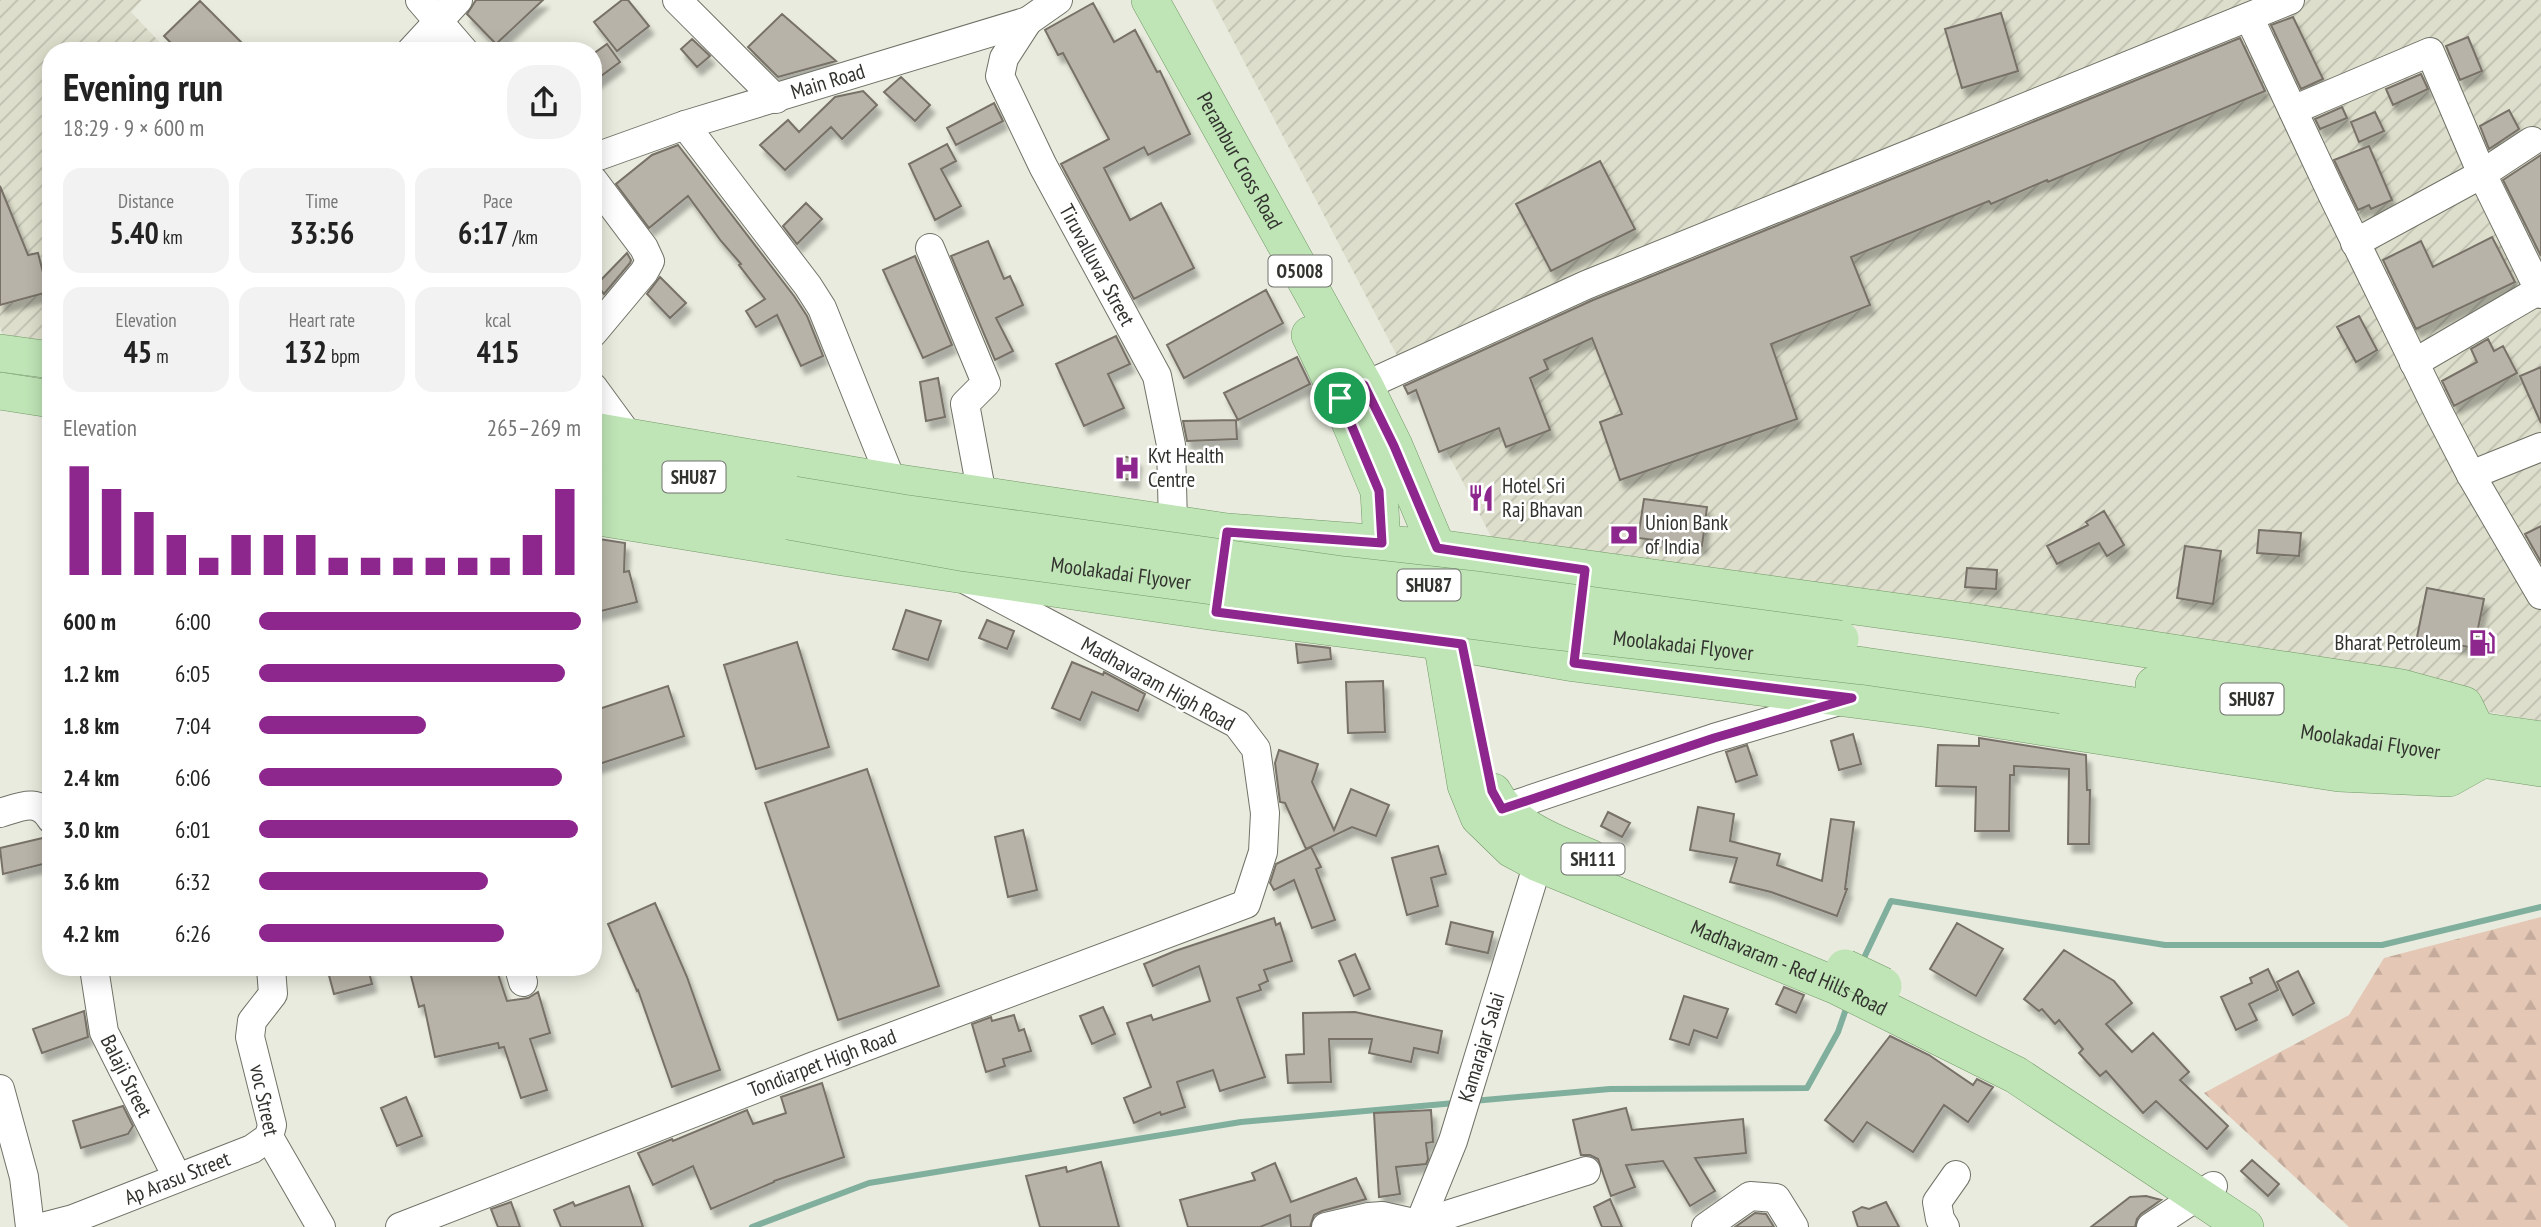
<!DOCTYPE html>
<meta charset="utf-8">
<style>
:root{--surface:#fff;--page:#f2f2f2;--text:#222;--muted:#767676;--accent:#8e278d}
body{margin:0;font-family:"PT Sans Narrow",sans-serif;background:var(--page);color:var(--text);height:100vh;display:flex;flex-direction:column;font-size:26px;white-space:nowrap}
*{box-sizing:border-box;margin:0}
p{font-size:23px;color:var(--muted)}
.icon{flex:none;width:38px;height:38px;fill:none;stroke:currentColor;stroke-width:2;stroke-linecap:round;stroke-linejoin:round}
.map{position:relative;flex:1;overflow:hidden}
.sheet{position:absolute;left:42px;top:42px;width:560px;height:934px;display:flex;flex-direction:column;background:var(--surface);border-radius:28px;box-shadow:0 4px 18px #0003}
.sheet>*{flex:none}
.pin{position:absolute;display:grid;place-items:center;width:60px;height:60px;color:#fff;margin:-30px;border:4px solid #fff;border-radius:50%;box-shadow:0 2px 7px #0007}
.round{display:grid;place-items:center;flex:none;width:74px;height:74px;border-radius:28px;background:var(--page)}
.head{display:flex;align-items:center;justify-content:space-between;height:119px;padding:0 21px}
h1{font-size:38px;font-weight:700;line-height:52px}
.metrics{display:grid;grid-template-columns:repeat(3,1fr);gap:10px;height:119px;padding:7px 21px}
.metrics div{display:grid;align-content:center;border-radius:18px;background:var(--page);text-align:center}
.metrics b{font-size:30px;font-weight:700}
.metrics small{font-size:19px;font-weight:400}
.metrics p{font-size:19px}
.chart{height:196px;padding:14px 21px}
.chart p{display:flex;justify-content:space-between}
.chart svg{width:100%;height:126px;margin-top:7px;stroke:var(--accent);stroke-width:6}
ul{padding:0 21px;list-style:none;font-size:23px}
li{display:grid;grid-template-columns:112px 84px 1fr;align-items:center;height:52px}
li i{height:18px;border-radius:9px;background:var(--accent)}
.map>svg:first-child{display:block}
.industrial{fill:url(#industrial-furrows)}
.forest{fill:url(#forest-firs)}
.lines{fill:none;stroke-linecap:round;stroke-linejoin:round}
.stream{stroke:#80af9d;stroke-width:6}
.building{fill:#b8b3a8;stroke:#777168;stroke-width:2;filter:url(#shadow)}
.minor-casing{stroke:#707267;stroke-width:30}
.major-casing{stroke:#729a67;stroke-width:38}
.minor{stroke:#fff;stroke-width:28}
.major{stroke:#bfe4b6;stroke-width:37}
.major-bridge-casing{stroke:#729a67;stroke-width:38;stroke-linecap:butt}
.major-bridge{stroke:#bfe4b6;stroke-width:37}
.route-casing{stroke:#fff;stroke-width:14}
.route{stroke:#8e278d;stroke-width:9}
.labels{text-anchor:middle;stroke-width:5;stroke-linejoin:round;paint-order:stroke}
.shield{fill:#fff;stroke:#70706d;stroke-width:2}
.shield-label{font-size:19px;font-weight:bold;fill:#32332e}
.street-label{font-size:21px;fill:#32332e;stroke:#fff}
.poi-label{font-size:21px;fill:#32332e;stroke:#fff;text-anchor:start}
</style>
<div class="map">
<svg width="2541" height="1227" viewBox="0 0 2541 1227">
<defs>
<pattern id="industrial-furrows" width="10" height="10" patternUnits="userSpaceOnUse" patternTransform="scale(1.75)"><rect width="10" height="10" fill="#dddecb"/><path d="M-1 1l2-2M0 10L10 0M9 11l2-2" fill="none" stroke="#bebfaf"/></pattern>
<pattern id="forest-firs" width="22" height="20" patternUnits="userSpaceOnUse" patternTransform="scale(1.75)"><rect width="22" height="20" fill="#e4c7b5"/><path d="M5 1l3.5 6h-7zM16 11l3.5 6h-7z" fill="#c4ab9c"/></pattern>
<filter id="shadow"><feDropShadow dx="4.5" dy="8" stdDeviation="2" flood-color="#0004"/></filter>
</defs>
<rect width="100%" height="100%" fill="#e9ebde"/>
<path class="industrial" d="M0,0h142l-11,12 37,39h-117v300l-44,-5 -7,-19z
M1212,0h1329v721l-1046,-177z"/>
<path class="forest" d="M2541,917v310h-192l-145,-134 145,-78 35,-57z"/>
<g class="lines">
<path class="stream" d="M1862,962l29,-61 274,44h217l159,-38
M1473,1101l137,-12 197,-1 31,-56 9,-26
M752,1227l117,-44 372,-61 214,-19"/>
</g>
<path class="building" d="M476,0h67l-47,44 -29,-30z
M622,0h6l21,26 -32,25 -23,-29z
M200,1l50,50h-71l-15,-15z
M1093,3l21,39 21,-12 22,42 3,-1 30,63 -42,21 -4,-8 -40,21 26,52 31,-17 33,65 -60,31 -73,-135 48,-25 -46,-86 -5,2 -13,-25z
M2001,13l17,58 -56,17 -17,-59z
M782,14l54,47 -58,16 -30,-30z
M2293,17l30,62 -22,10 -30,-64z
M2468,37l14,34 -22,9 -14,-34z
M2240,38l25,53 -217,91 -1,-2 -56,24 -2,-3 -138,56 19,48 -99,39 26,75 -177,61 -20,-58 22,-8 -30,-76 -48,22 4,9 -18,9 20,52 -44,17 -7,-19 -60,24 -23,-62 -8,4 -4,-8 189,-86z
M692,39l18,17 -13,11 -16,-18z
M607,44l13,18 -27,20v-28z
M2421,74l7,15 -35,16 -7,-16z
M901,77l29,28 -15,16 -31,-29z
M863,91l14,14 -35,34 -11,-12 -46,43 -25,-25 28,-25 11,12 36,-35z
M994,103l9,18 -47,24 -9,-17z
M2342,107l5,11 -27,11 -5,-10z
M2509,110l10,19 -30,20 -9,-23z
M2375,112l9,19 -25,11 -8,-20z
M947,144l9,17 -15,8 20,37 -26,14 -26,-56z
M678,145l116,151 13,20 16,40 -22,10 -24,-51 -21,12 -10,-16 19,-12 -26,-34 2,-1 -20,-23 -33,-45 -39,32 -33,-44 36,-29z
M2369,146l23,54 -21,9 -2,-4 -11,5 -24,-50z
M2541,155v101l-38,-76z
M1600,161l35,68 -84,42 -35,-67z
M0,186l28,69 10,-2 10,39 -48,13z
M806,203l16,16 -25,25 -14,-18z
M2492,237l23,45 -99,47 -33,-69 38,-19 12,26z
M988,241l16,38 6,-3 13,29 -27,13 17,33 -18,9 -44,-104z
M627,253l4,7 -1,3 -26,31 -8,-9z
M915,256l37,89 -29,13 -40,-88z
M660,277l26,26 -16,15 -23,-24z
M1266,290l17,33 -99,55 -17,-33z
M2359,316l18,34 -21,12 -19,-35z
M1116,336l14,28 -22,10 16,34 -40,18 -28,-62z
M2488,339l6,12 9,-5 14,27 -63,33 -12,-25 35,-19 -6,-13z
M1297,357l13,27 -72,36 -14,-27z
M2541,367v56l-21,-47z
M938,378l7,39 -19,4 -6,-39z
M1236,420l1,19 -50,2 -4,-20z
M1121,456l16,3 -3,21 -17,-2z
M1644,499l63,8 -5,39 -64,-8z
M2104,511l20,34 -17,11 -8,-13 -42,21 -10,-18 41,-21 -2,-3z
M2541,526v36l-16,-28z
M2259,530l42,3 -2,23 -42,-3z
M593,538l32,5 -1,29 5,-1 8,31 -44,11z
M2185,546l36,5 -8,53 -36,-6z
M1967,568l30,2 -1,19 -31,-2z
M2427,588l57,11 -10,49 -57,-11z
M906,610l35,11 -13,39 -35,-11z
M987,620l27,11 -7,18 -28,-11z
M797,642l32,105 -73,22 -32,-104z
M1296,644l34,4 1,11 -33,4z
M1072,662l31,13 1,-3 41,22 -7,17 -46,-19 -12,28 -28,-12z
M1383,681l2,51 -37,1 -2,-51z
M668,686l16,50 -91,30v-55z
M1853,734l8,30 -22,6 -8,-29z
M1979,738l107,17 1,35h3l-1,54h-21l1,-75 -55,-3v9h-4l-1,56h-34l1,-44 -40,-1 2,-41 41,1z
M1747,745l10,30 -21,7 -10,-30z
M1279,750l39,14 -6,18 22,48 17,-41 38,16 -13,31 -24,-9 -46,22 -21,-46 -5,-1 -5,-39z
M867,769l72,217 -101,34 -73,-217z
M1698,807l36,7 -4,27 50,13 -3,11 45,16 9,-62 23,3 -9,67h2l-10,27 -66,-24 -41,-10 7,-24 -47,-8z
M1608,812l22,11 -8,14 -21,-11z
M1023,830l14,60 -29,7 -13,-60z
M51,836v26l-48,12 -3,-26z
M1438,846l8,28 -15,4 7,28 -31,9 -15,-57z
M1311,847l10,20 -5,2 19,51 -23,8 -18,-48 -20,10 -4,-7 6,-19z
M655,903l32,74 33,93 -48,17 -34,-97 -1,1 -29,-67z
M1274,918l2,7 4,-2 12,38 -28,9 4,11 -9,4 2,5 -24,8 28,79 -45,14 -7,-21 -36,12 8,25 -24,8 -1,-3 -26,11 -10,-25 27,-11 -24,-64 24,-8 2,5 57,-19 -11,-35 -46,20 -9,-22 31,-13z
M1451,922l42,10 -5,21 -42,-9z
M1957,923l46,26 -27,47 -46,-27z
M2064,950l50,31 18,22 -26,21 26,28 21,-19 36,39 -9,8 48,46 -21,23 -51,-48 -13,12 -37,-42 -6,5 -21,-23 4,-4 -24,-29 -4,4 -13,-15 -3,2 -15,-12z
M1355,954l15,35 -16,7 -15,-35z
M327,968h41l4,16 -38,10z
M409,968h87l11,33 21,-3 10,-6 12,41 -20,6 17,51 -26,8 -17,-51 -5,1 -1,-5 -63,14 -11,-52 -5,2z
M2268,969l10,21 -29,14 8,16 -21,10 -15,-33 31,-14 -2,-5z
M2298,971l16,32 -21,12 -16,-33z
M1784,987l20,8 -8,18 -20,-9z
M1684,996l44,13 -11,29 -23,-8 -5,15 -19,-6z
M1103,1007l12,27 -23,10 -12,-28z
M84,1011l4,26 -46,16 -9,-24z
M1355,1012l87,19 -4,22 -24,-5 -3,14 -42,-9 3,-14h-43l2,43 -43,1 -2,-28 18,-1 -1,-41z
M1014,1015l5,16 5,-2 7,22 -28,8 2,7 -19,6 -14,-48 19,-7 1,4z
M1890,1036l39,19 44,30 4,-6 16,8 -25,35 -24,-17 -31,47 -46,-30 -14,20 -28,-22z
M822,1083l22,74 -70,24v1l-63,27 -18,-43 -40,19 -15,-32 34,-14 1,2 74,-31 6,14 33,-11 -5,-16z
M406,1097l16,39 -25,10 -16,-38z
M123,1106l10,20 -5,8 -47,14 -8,-27z
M1626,1108l6,22 111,-11 3,34 -51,5 20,33 -25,15 -27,-45 -37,4 9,22 -24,9 -13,-37 -8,-4h-9l-8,-35z
M1431,1110l2,32 -7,1 2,16 -2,5 -30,3 4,27 -21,3 -5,-84z
M2252,1160l27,24 -11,12 -27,-25z
M1101,1162l18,65h-79l-14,-51 40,-9 1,5z
M1275,1163l16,39 65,-24 10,21 -44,12 -8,4 -4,12h-19l-1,-12 -30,12h-72l-8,-27 75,-20 -3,-7z
M629,1186l14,41h-82l-7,-17 19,-8 2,4z
M2146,1196l15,4 -20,14 -4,5 -2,8h-44l39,-30z
M1610,1199l12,28h-20l-8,-20z
M511,1202l9,25h-22l-7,-18z
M1886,1202l13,25h-41l-5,-15 9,-5 7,2z
M1755,1213l11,1 8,13h-39z"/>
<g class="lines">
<defs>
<g id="minor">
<path d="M420,0l44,51"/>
<path d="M677,0l99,99"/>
<path d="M2249,17l84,179 106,217 32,62 70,120"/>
<path id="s1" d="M1028,21l-24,37 -4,18 43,90 114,210 14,69 2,79"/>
<path d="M411,51l47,-51"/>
<path d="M2293,110l137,-58 52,122 59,120"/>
<path d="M685,125l123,161 14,22 70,174"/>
<path id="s2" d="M593,158l92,-33 343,-104 30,-21"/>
<path d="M593,180l51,68 6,13 -6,11 -51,61"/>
<path d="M2355,243l127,-69 50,-33"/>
<path d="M930,248l56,135 -21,21 17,91"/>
<path d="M2414,363l127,-74"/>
<path d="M593,387l38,52"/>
<path d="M1347,394l239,-109 704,-285"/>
<path d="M2471,475l70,-28"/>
<path d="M1502,809l212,-71 125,-37"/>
<path d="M0,813c20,-6 38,-16 51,6"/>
<path id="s3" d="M94,968l10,64 73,145"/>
<path d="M271,968l2,26 -21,27 -2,16 22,88 -3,12 52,90"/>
<path d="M519,968l4,14"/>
<path d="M0,1089l24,88 6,50"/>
<path id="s4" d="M42,1227l31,-8 179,-70 17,-12"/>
<path id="s5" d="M400,1227l414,-161 432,-162 17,-52 2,-39 -9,-64 -19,-25 -269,-143"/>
<path d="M1326,1227l43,-10 13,-1 36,8 168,-53"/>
<path id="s6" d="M1418,1227l35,-86 85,-278"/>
<path d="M1706,1227l44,-31 26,2 18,29"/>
<path d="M1945,1227l-5,-8 -3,-17 19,-27"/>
<path d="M2151,1227l62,-41"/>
</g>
<g id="major">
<path id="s7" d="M1150,0l214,385 30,61 43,102"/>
<path d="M1310,335l30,63 39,93 3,52"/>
<path d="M0,353l51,7"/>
<path d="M0,391l51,8"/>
<path d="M593,431l299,51 335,50 210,16 526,73 439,67 62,17 13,27"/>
<path d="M593,459l201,36"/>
<path d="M593,487l196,34"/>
<path d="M593,516l250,41 373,55 246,32 112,19 356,46 409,64 110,5 34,-19"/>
<path id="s8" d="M1442,642l24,143 13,32 33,32 26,14 299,123 179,89 229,152"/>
<path d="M2154,685l387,55"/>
<path id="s9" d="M2062,695l479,73"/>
<path d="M1493,792c20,37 60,50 97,66"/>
</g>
</defs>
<use href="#minor" class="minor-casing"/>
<use href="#major" class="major-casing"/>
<use href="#minor" class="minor"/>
<use href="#major" class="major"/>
<defs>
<g id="major-bridge">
<path d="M794,495l108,18 441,62 133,15 364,49"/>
<path id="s10" d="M789,521l177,32 570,76 328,37 198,29"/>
<path d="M1845,968l38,18"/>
</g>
</defs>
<use href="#major-bridge" class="major-bridge-casing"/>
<use href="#major-bridge" class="major-bridge"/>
</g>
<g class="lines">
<defs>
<path id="route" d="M1364,385l30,61 43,102 148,22 -11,93 278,35 -138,40 -212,71 -10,-18 -30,-147 -246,-32 11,-80 155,11 -3,-52 -39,-93z"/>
</defs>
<use href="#route" class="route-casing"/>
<use href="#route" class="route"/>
</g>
<defs>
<symbol id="hospital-bare" viewBox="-9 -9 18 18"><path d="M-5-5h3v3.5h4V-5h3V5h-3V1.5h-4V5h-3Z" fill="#8e278d" stroke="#fff" stroke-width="2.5" paint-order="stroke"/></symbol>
<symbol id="restaurant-bare" viewBox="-9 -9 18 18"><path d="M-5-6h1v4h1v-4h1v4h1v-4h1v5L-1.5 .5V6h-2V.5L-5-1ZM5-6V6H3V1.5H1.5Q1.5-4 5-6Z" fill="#8e278d" stroke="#fff" stroke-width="2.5" paint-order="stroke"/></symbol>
<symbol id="bank-bare" viewBox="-9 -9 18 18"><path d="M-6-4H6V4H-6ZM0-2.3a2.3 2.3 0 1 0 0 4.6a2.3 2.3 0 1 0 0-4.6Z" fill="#8e278d" stroke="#fff" stroke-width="2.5" paint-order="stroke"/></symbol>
<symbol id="fuel-bare" viewBox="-9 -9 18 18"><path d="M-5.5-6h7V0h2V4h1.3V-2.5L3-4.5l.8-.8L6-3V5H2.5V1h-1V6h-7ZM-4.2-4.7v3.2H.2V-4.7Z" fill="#8e278d" stroke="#fff" stroke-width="2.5" paint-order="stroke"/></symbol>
</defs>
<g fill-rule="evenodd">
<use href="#hospital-bare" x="1108" y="449" width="38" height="38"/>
<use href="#restaurant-bare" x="1462" y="479" width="38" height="38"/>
<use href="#bank-bare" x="1605" y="516" width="38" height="38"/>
<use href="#fuel-bare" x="2463" y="624" width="38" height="38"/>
</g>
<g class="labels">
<g class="shield">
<rect x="1268.5" y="255.5" width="63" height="31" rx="5"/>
<rect x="662.5" y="461.5" width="63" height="31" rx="5"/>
<rect x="1397.5" y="569.5" width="63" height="31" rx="5"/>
<rect x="2220.5" y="683.5" width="63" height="31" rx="5"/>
<rect x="1561.5" y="843.5" width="63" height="31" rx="5"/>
</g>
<g class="shield-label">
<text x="1300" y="278">O5008</text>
<text x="694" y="484">SHU87</text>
<text x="1429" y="592">SHU87</text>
<text x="2252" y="706">SHU87</text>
<text x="1593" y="866">SH111</text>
</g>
<g class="street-label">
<text dy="7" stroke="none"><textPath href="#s2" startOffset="247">Main Road</textPath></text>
<text dy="7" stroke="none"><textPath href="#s7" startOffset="184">Perambur Cross Road</textPath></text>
<text dy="7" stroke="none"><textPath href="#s1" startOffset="275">Tiruvalluvar Street</textPath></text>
<text dy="7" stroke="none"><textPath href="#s10" startOffset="336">Moolakadai Flyover</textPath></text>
<text dy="7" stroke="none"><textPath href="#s10" startOffset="903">Moolakadai Flyover</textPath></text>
<text transform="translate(1158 684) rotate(29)" y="7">Madhavaram High Road</text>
<text dy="7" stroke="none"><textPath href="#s9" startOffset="312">Moolakadai Flyover</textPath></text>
<text dy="7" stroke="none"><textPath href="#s8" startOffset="527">Madhavaram - Red Hills Road</textPath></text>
<text dy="7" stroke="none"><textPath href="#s6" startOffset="191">Kamarajar Salai</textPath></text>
<text dy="7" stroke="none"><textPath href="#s5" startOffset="453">Tondiarpet High Road</textPath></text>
<text dy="7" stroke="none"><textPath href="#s3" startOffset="114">Balaji Street</textPath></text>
<text transform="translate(264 1100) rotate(78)" y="7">voc Street</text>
<text dy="7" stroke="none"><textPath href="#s4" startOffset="144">Ap Arasu Street</textPath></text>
</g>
<g class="poi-label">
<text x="1148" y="463">Kvt Health<tspan x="1148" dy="24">Centre</tspan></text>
<text x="1502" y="493">Hotel Sri<tspan x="1502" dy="24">Raj Bhavan</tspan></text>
<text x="1645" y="530">Union Bank<tspan x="1645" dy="24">of India</tspan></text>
<text x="2461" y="650" text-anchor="end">Bharat Petroleum</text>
</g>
</g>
</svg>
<div class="pin" style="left:1340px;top:398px;background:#1e9e55"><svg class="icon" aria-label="arrive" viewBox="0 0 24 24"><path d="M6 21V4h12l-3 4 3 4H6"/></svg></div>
<section class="sheet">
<div class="head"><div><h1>Evening run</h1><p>18:29 · 9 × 600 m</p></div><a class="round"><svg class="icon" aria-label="share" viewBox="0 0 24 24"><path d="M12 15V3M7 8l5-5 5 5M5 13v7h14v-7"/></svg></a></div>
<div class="metrics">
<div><p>Distance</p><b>5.40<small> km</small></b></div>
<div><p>Time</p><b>33:56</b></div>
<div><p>Pace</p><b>6:17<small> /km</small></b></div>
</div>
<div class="metrics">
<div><p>Elevation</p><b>45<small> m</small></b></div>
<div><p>Heart rate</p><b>132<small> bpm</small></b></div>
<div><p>kcal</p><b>415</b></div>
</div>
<div class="chart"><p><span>Elevation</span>265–269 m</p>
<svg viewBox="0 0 160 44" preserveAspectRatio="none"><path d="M5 44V6M15 44V14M25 44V22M35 44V30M45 44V38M55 44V30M65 44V30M75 44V30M85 44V38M95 44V38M105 44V38M115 44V38M125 44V38M135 44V38M145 44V30M155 44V14"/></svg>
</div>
<ul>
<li><b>600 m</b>6:00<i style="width:100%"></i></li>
<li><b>1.2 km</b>6:05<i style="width:95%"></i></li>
<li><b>1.8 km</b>7:04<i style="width:52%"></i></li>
<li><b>2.4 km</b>6:06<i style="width:94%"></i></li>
<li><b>3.0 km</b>6:01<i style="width:99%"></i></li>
<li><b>3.6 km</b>6:32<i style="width:71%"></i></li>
<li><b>4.2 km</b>6:26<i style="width:76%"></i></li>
</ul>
</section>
</div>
